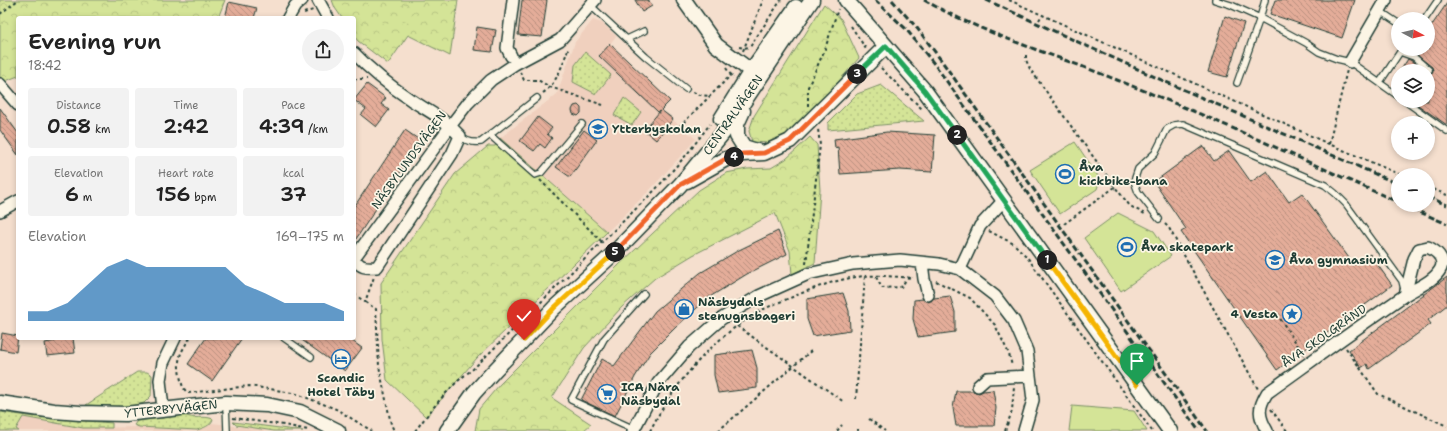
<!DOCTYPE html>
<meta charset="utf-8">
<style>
:root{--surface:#fff;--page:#f2f2f2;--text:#222;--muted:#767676;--accent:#1f6fb2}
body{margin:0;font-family:"Shantell Sans",sans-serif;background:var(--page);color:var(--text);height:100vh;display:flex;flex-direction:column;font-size:15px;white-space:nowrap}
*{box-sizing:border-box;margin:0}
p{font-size:13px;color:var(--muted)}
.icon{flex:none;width:22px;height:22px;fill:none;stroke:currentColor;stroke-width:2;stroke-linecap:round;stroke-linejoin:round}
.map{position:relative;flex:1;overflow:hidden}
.side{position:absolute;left:16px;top:16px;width:340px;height:324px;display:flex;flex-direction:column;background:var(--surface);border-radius:4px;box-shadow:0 2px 6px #0003}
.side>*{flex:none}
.needle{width:26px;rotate:97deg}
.controls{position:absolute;left:1391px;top:12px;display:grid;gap:8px}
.controls a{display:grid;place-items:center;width:44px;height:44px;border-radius:50%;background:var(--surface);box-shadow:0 2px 6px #0003;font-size:20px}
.pin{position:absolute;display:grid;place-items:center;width:34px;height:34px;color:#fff;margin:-41px -17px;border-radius:50% 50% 50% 0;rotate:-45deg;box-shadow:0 0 4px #0007}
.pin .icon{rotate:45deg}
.km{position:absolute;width:20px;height:20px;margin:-10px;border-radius:50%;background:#222;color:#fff;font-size:11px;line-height:20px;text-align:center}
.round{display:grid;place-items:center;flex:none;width:42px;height:42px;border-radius:21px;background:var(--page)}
.head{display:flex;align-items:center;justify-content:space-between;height:68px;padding:0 12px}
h1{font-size:22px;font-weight:600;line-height:30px}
.metrics{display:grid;grid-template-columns:repeat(3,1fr);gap:6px;height:68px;padding:4px 12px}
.metrics div{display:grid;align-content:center;border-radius:4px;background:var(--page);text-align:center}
.metrics b{font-size:20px;font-weight:600}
.metrics small{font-size:11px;font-weight:400}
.metrics p{font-size:11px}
.chart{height:112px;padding:8px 12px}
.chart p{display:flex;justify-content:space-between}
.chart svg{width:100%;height:72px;margin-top:4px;fill:var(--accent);opacity:.7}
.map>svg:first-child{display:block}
.built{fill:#f0d0be}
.grass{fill:url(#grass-dots);stroke:#7a9066}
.forest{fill:url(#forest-crowns);stroke:#7a9066}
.pitch{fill:#d4e497;stroke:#7a9066}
.building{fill:url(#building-back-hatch);stroke:#1f3d34}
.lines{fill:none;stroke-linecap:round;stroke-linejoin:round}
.service-casing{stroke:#1f3d34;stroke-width:8}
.minor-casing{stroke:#1f3d34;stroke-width:14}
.tertiary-casing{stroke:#1f3d34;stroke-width:17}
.path{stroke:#1f3d34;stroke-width:2;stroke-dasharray:3 3;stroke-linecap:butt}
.service{stroke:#fcf5e5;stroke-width:5.5}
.minor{stroke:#fcf5e5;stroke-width:11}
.tertiary{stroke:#fcf5e5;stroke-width:14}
.rail{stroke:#1f3d34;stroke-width:3;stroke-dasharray:6 3;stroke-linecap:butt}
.split-1-casing{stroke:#fff;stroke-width:8}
.split-2-casing{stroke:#fff;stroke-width:8}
.split-3-casing{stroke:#fff;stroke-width:8}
.split-4-casing{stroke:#fff;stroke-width:8}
.split-5-casing{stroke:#fff;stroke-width:8}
.split-6-casing{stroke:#fff;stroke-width:8}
.split-1{stroke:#f5b400;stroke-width:5}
.split-2{stroke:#22a559;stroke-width:5}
.split-3{stroke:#22a559;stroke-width:5}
.split-4{stroke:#f0652b;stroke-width:5}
.split-5{stroke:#f0652b;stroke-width:5}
.split-6{stroke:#f5b400;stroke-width:5}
.labels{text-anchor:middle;stroke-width:3.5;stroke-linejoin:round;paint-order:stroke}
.street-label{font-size:12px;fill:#1f3d34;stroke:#fcf5e5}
.poi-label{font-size:12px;font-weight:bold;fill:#1f3d34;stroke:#fcf5e5;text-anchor:start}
</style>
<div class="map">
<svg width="1447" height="431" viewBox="0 0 1447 431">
<defs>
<pattern id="grass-dots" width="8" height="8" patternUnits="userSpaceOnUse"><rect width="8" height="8" fill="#d4e497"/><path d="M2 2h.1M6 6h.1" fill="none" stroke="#b6c483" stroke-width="1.8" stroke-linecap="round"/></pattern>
<pattern id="forest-crowns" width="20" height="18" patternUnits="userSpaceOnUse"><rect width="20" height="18" fill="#d4e497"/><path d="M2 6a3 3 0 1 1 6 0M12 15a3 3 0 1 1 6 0" fill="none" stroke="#b6c483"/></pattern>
<pattern id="building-back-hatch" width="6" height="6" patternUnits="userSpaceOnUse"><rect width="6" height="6" fill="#e4ad99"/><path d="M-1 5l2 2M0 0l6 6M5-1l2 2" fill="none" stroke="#b88e7e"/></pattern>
</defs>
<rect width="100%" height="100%" fill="#f5dfce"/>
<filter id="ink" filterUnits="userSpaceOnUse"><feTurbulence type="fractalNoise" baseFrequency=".025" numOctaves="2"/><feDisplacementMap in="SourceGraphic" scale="8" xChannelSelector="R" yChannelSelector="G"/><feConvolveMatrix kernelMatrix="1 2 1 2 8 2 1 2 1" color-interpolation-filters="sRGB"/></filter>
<g filter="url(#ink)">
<path class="built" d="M593,20l9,3 14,13 -6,8 60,57 -9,9 35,29 -47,52 -42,41 -107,-94 57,-44 18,-52z
M22,417l61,11 56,-1 58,3 8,-2 7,-5 62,8h-255l-3,-2z"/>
<path class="grass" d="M585,52l26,23 -15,19 -23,-12 2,-17z
M881,85l43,36 -96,9v-7l29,-29z
M624,98l17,14 -9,13 -18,-10z
M137,372h10l5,3 -1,21 -7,7 -17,4 -41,-2z
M0,412l28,4 84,7v5h-29l-60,-11 -7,12 3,2h-19z
M185,415c8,5 19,0 28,4 -2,7 -10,9 -16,11l-58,-3 -5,-2 3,-4z
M233,422l70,9h-29l-38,-6z"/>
<path class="forest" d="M0,0h225l-7,18h-200v58l-10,4 -8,9z
M332,0h126l-8,56 -42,-21 -20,29 -30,-23 -4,-5v-18h-12l-7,-10z
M824,4l17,15 18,39 -40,46 -34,31 -15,8 -18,-1 -3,-11 5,-15z
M810,137l7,8 3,45 -5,73 -23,11 -2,-23 -15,-38 -82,42 -38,23 -33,29 -38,41 -32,50 39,26 -8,7h-108l4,-22 21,-25 121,-121 78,-73 27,-17 21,-4 24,-1 15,-9z
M500,138l107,94 -130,126 -51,59 -39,-37 -5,-41 -1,-56 74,-109 33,-28h7z"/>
<path class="pitch" d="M1075,142l25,37 -3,10 -37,25 -30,-44z
M1118,213l36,18 17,25 -50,35 -37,-53z
M1072,406l62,5 13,20h-78z"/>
<path class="building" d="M522,0h25l-5,37 -24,-2z
M635,0h13l4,6 -10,6z
M1275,0h80l-13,38 -72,-24z
M229,2l28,6 -3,10h-29z
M1447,3v122l-35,-24h16v-27l4,-1 1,-3 -1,-3 -19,-15 2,-3h13v-18z
M1225,16l19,7 -17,54 -19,-5z
M477,27l19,3 -4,22 -18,-2z
M610,44l60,57 -9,9 12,9 -17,21 -12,-10 16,-19 -2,1 -59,-56z
M1408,59l4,2 12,10h-24z
M367,84l19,14 -5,6 8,6 -13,17 -15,-12 5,-6 -12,-9z
M578,105l3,3v5l-3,3 -5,-2 -1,-4 2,-4z
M0,108l18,25v22l-18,-25z
M538,117l14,11 -5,6 5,4 -7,10 -5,-4 -6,7 -14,-10z
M405,130l16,11 -67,101v-35z
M584,130l13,10 -27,37 -14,-10z
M887,132l48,3 -3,37 -32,-2 -60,4 -2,-27 -3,1 -1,-9z
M1203,146l11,15 15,-10 22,31 16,-11 22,31 13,-9 52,72 16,-11 22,31 -115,85 -96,-138 5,-3 -32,-47z
M778,231l9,23 -40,20 -39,24 -32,29 -26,26 -15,24 -20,39 -34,-16 21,-41 12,7 41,-55 45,-38 39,-23z
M1447,277v28l-19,15 3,4 -62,45 -2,-5 -6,4 -12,-18z
M843,293l6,18 1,19 -37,6 -6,-17v-20z
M950,296l5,16v20l-37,5 -5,-18 1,-19 9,-1 6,3 5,-4z
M2,333l16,3 -2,16 -16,-3z
M55,338h18l2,15 -28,3 -2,-13 11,-2z
M206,338h36l-30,43 -24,-17z
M299,338h49l14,10 -17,23z
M752,350l5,18v20l-39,5 -4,-18v-20z
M993,390l3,18 -2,18h-38l-3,-18 3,-17h17l6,2 4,-2z"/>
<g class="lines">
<defs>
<path id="service" d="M1215,0l16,5 29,13 46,25 13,9 18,7 13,3 48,34
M590,5l56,52 40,32
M1380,11l18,12
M1425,19l13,-19
M627,39l17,-8
M1380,82l20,-30 14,5 15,13
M1237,83l23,-65 5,-18
M1405,101l42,30
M490,135l45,40 6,-2 41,-49
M460,136c6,6 13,7 21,6l56,-44
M1159,219l-21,-27 -4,-11 4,-12 17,-16 12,-24 7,-4 9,-1 142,61 10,8 11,11 56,77 2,8
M284,338l27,19
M226,403l1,28
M634,429l-63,-29 33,-61 40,-45"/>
<path id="minor" d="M318,0l10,18
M288,18l7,-12 7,-6
M354,53c17,18 36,33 57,47 19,12 34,19 49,36l-8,18 -75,113c-11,1 -17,1 -23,-9l97,-133 17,-22 23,-23 24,-16 45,-24 35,-40
M511,56l-4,-8 6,-48
M1350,62l36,-62
M0,84l18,21
M0,211l18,-10
M922,263l2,16 4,16
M960,269l35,27 19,25 13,30 6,49 -9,31
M978,386l9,-8 43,-2
M163,409l-3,-29 3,-17 12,-25
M633,431l25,-48 31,-36 32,-28 38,-23 49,-22 45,-10 47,-4 39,4 21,5 20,-43 24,-26
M1267,431c-9,-16 -9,-23 0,-38 46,-33 91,-66 138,-98 11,-7 30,-14 36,-27 4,-10 -5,-17 -13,-21l-9,2 -5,10 -9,36"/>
<path id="tertiary" d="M684,0l32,45 35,26
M846,0l79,91 245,340
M743,111l-6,13v12l7,11 16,5
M721,119l30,-48 45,-64
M687,181l39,-22 16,-5 22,-1 26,-12 96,-95
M0,403l54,8 26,2 45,1 101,-11 41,2 33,7 38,19
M447,431l27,-38 19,-21 61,-64 59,-54 67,-69 43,-52 89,-133"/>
</defs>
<use href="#service" class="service-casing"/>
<use href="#minor" class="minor-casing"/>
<use href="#tertiary" class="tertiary-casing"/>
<path class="path" d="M1009,0l320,144 72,31
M304,13l9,-3
M0,14l18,-14
M1039,20l3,-5
M851,26l15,23
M739,47l5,1 6,-1 31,-47
M743,51l20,-51
M1026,55v5l4,9 85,118 15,19 15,8
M726,68l7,10
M881,68l42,42
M520,72l4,8h14l12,7 53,18
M354,79h13
M693,92l7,3 11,1
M543,93c15,-11 19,-28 26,-46
M808,106v-19l17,-38 13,-40
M679,127l53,-53
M1329,144l18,-74
M540,180l62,62
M1428,187l19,8
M1064,224l51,-37
M1165,224l4,4 89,161
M989,231l25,13 13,13 125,174
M806,264l14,-119 -2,-16
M876,277l6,11 19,-1 7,-10
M936,281l34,17 25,27 14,29 3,12
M354,294l11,8 9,-25
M365,302l11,7 3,57 12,58 3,7
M1277,314l27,41
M1072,317l1,6
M737,326l107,76
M190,338c-10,15 -13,20 -10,38 2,8 2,12 8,17l61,-7 27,4 21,4 39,15 36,22
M1346,348l32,46 69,32
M856,399l9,-123
M1271,409l16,22
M233,418l51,7 24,5
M869,419l16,12
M858,429v2
M415,431c17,-22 35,-46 58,-62l183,-180 32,-36 22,-29
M650,431c23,-47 67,-98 114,-122 10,-5 21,-9 31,-13 21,-9 46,-18 70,-20 16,-1 33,1 48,2
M718,431l93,-80
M837,431l5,-6
M1005,431l7,-20 2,-25"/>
<use href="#service" class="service"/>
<use href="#minor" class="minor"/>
<use href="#tertiary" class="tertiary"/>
<path class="rail" d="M875,0l31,29 29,36 264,366
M892,0l25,28 24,32 266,371
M924,0c61,35 129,54 193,80 95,37 188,81 281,122
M986,0l180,82 232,102
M1428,197l19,8
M1404,205l43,19"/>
</g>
</g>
<g class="lines" filter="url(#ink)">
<defs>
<path id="split-1" d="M1047,260l90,125"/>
<path id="split-2" d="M957,135l90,125"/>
<path id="split-3" d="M857,74l29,-28 39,45 32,44"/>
<path id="split-4" d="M734,157l8,-3 22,-1 26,-12 67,-67"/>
<path id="split-5" d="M615,252l65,-67 46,-26 8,-2"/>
<path id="split-6" d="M524,340l30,-32 61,-56"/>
</defs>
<use href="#split-1" class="split-1-casing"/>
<use href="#split-2" class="split-2-casing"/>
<use href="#split-3" class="split-3-casing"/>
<use href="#split-4" class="split-4-casing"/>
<use href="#split-5" class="split-5-casing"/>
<use href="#split-6" class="split-6-casing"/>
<use href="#split-1" class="split-1"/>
<use href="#split-2" class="split-2"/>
<use href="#split-3" class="split-3"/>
<use href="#split-4" class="split-4"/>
<use href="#split-5" class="split-5"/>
<use href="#split-6" class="split-6"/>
</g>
<defs>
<symbol id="school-ring" viewBox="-11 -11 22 22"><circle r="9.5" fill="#fcf5e5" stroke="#1f6fb2" stroke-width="1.5"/><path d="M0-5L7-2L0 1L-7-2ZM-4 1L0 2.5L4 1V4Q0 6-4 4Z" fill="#1f6fb2"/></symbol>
<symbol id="stadium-ring" viewBox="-11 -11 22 22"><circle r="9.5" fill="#fcf5e5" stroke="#1f6fb2" stroke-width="1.5"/><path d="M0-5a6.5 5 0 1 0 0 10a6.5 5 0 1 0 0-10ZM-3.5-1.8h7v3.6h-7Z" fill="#1f6fb2"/></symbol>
<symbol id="university-ring" viewBox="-11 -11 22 22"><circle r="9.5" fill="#fcf5e5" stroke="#1f6fb2" stroke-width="1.5"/><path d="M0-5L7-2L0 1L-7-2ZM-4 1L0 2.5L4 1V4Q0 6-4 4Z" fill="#1f6fb2"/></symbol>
<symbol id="shop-ring" viewBox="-11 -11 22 22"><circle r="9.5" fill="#fcf5e5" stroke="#1f6fb2" stroke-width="1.5"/><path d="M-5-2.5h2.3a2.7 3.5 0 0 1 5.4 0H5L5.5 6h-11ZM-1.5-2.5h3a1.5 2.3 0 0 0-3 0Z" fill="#1f6fb2"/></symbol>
<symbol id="sight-ring" viewBox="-11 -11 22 22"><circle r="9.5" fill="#fcf5e5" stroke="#1f6fb2" stroke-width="1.5"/><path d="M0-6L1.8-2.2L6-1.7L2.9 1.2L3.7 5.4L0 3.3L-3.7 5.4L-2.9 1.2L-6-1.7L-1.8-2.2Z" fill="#1f6fb2"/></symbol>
<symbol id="hotel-ring" viewBox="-11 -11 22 22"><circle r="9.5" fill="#fcf5e5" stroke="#1f6fb2" stroke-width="1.5"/><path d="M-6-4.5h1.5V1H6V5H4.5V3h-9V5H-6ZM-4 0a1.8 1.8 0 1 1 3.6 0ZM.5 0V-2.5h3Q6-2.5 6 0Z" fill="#1f6fb2"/></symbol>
<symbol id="supermarket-ring" viewBox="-11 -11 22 22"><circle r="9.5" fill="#fcf5e5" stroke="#1f6fb2" stroke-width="1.5"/><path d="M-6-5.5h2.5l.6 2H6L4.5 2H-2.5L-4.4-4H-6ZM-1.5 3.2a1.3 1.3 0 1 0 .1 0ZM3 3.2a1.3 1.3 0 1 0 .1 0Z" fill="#1f6fb2"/></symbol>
</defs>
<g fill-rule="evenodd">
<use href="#school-ring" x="587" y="118" width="22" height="22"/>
<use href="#stadium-ring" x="1054" y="163" width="22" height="22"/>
<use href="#stadium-ring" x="1116" y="236" width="22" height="22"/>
<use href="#university-ring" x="1264" y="249" width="22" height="22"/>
<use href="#shop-ring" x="673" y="298" width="22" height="22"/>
<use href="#sight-ring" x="1281" y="303" width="22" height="22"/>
<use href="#hotel-ring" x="330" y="348" width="22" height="22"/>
<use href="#supermarket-ring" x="596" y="383" width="22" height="22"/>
</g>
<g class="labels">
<g class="street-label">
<text transform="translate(733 115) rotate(-55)" y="4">CENTRALVÄGEN</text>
<text transform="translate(409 160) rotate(-54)" y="4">NÄSBYLUNDSVÄGEN</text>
<text transform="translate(1324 336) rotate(-35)" y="4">ÅVA SKOLGRÄND</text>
<text transform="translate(171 409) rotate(-6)" y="4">YTTERBYVÄGEN</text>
</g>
<g class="poi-label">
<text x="612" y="133">Ytterbyskolan</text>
<text x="1079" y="171">Åva<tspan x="1079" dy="14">kickbike-bana</tspan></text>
<text x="1141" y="251">Åva skatepark</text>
<text x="1289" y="264">Åva gymnasium</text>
<text x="698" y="306">Näsbydals<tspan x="698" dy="14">stenugnsbageri</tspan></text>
<text x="1278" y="318" text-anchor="end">4 Vesta</text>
<text x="341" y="382" text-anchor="middle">Scandic<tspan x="341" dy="14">Hotel Täby</tspan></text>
<text x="621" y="391">ICA Nära<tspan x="621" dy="14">Näsbydal</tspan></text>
</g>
</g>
</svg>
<div class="controls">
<a><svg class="needle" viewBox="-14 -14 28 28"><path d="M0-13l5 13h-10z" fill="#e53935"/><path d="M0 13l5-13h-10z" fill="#767676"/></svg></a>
<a><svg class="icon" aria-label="layers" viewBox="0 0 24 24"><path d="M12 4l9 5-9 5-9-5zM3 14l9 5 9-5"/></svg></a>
<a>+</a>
<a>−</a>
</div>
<div class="pin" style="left:1137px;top:385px;background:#1e9e55"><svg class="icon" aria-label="arrive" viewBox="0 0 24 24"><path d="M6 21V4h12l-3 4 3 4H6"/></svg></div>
<div class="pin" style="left:524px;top:340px;background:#d93025"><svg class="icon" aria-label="check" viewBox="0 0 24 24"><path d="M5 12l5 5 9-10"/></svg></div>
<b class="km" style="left:1047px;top:260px">1</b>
<b class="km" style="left:957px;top:135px">2</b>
<b class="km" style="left:857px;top:74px">3</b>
<b class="km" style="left:734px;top:157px">4</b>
<b class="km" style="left:615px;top:252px">5</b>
<section class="side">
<div class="head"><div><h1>Evening run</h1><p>18:42</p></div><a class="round"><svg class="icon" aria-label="share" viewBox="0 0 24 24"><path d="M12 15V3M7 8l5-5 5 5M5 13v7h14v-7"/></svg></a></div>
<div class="metrics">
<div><p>Distance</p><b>0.58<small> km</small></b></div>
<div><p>Time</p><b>2:42</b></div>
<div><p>Pace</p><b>4:39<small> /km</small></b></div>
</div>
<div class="metrics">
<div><p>Elevation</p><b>6<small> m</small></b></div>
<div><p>Heart rate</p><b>156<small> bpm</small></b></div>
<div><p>kcal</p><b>37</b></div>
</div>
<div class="chart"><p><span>Elevation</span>169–175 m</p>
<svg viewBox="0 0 160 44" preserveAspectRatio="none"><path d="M0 44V38L10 38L20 33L30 22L40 11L50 6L60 11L70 11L80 11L90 11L100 11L110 22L120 27L130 33L140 33L150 33L160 38V44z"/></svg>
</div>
</section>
</div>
